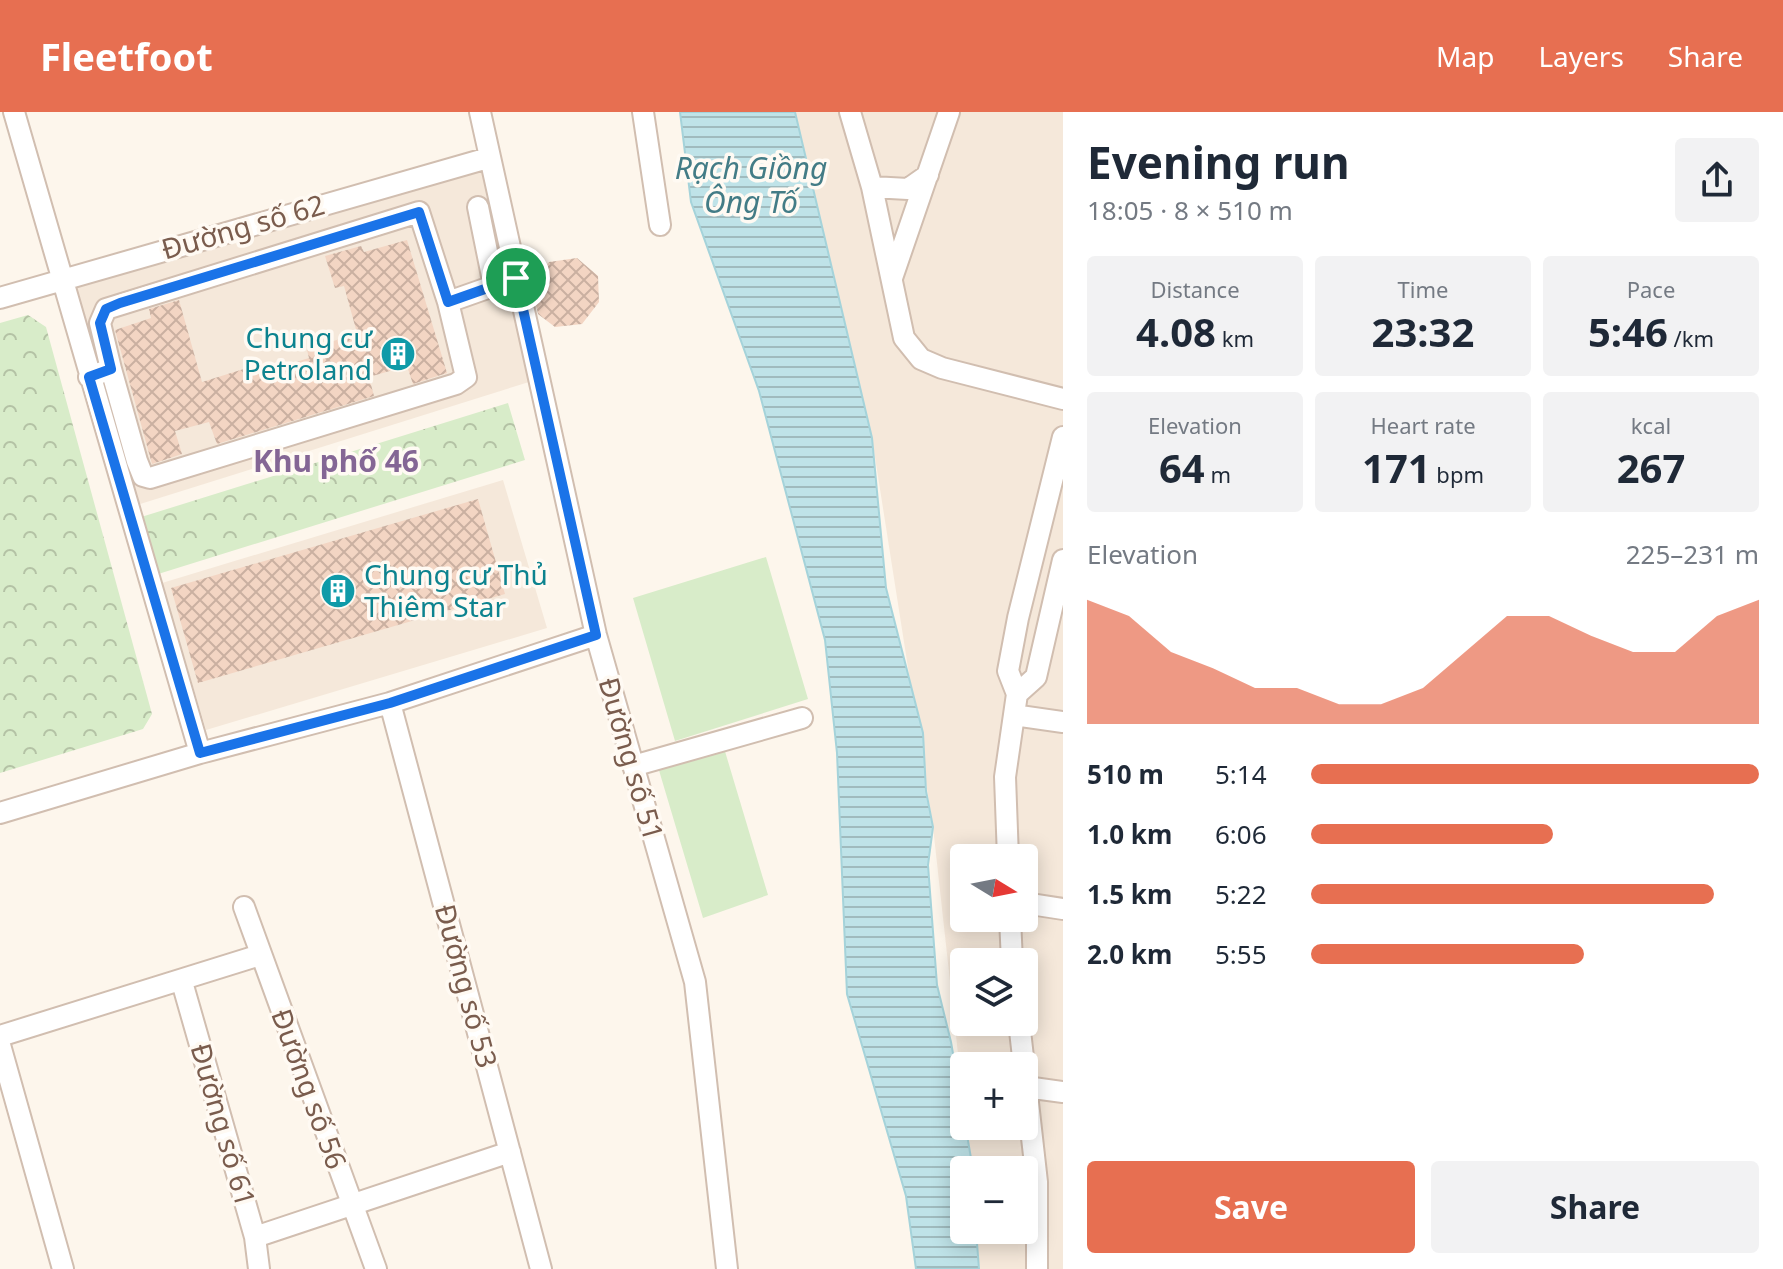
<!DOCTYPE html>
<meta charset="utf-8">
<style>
:root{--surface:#fff;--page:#f2f2f3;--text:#1f2937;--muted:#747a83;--accent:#e76f51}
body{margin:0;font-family:"Noto Sans",sans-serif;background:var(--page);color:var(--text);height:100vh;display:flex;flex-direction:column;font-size:30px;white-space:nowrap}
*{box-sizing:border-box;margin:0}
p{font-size:26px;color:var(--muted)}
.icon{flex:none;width:44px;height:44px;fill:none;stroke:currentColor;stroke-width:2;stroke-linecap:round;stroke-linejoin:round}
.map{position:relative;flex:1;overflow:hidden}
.drawer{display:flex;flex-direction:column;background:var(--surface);width:720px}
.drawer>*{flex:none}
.needle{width:52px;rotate:100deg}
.fabs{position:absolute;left:950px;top:732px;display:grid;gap:16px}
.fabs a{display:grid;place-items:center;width:88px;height:88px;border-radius:8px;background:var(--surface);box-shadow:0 4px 20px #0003;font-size:40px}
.pin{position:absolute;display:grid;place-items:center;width:68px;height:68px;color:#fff;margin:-34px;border:4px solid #fff;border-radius:50%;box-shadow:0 2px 8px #0007}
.round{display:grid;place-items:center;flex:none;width:84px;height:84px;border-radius:8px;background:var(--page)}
.head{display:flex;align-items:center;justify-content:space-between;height:136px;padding:0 24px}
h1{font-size:44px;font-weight:700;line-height:60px}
.metrics{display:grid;grid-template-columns:repeat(3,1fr);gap:12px;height:136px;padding:8px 24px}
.metrics div{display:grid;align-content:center;border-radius:8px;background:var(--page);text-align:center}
.metrics b{font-size:40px;font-weight:700}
.metrics small{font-size:22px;font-weight:400}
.metrics p{font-size:22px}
.chart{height:224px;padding:16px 24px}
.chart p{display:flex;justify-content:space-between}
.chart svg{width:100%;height:144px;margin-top:8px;fill:var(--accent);opacity:.7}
.cta{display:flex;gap:16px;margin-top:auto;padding:16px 24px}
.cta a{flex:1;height:92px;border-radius:8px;background:var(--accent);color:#fff;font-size:32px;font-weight:700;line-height:92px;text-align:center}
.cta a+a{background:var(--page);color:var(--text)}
ul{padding:0 24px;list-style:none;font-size:26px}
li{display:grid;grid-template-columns:128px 96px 1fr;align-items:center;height:60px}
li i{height:20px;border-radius:10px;background:var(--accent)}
header{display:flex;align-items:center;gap:48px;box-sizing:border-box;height:112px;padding:0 40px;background:var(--accent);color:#fff}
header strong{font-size:38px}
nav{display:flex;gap:44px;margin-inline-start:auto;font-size:28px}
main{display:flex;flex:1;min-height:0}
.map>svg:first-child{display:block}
.residential{fill:#f5e8da;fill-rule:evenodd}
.forest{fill:url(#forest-crowns)}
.garden{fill:#d8ecc9}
.water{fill:url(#water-rules);stroke:#a5d3da;stroke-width:2}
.building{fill:url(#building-cross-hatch)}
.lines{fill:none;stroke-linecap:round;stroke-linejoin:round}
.street-casing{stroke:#d1beb0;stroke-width:24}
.street{stroke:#fff;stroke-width:20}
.route-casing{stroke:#fff;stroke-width:16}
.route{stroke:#1a73e8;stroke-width:10}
.labels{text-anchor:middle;stroke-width:7;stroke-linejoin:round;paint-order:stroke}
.street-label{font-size:28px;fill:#7a5c4d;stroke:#fffaf3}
.culture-label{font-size:28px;fill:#0d838f;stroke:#fffaf3;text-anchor:end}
.water-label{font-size:30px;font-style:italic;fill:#437c86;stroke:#fffaf3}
.neighbourhood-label{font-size:30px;font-weight:bold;fill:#846695;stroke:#fffaf3}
</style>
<header>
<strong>Fleetfoot</strong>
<nav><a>Map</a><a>Layers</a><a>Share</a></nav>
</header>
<main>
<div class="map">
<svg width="1063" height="1157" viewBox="0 0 1063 1157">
<defs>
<pattern id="forest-crowns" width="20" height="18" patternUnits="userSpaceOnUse" patternTransform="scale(2)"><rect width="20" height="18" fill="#d8ecc9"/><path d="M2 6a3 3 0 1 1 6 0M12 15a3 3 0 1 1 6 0" fill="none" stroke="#b4c2a5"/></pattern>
<pattern id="water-rules" width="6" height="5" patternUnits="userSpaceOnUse" patternTransform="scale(2)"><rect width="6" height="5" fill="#bfe3e8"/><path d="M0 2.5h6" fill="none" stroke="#a0bbbe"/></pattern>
<pattern id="building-cross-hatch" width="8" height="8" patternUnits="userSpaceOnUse" patternTransform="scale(2)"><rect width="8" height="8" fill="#f3d5c3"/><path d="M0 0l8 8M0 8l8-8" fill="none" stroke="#cab0a1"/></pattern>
</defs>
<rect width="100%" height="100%" fill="#fdf6ec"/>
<path class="residential" d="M795,0h268v1157h-84l-3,-39h48v-60h-54l-4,-44h58v-60h-60v42l-31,-281 -61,-389zM964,746h60v60h-60zM964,850h60v60h-60z
M481,57l48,213 -392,123 -64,-221z
M503,368l44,148 -341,102 -44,-147z"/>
<path class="forest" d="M28,203l18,12 106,387 -9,15 -143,44v-450z
M508,291l17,57 -370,115 -17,-57z"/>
<path class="garden" d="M766,445l42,142 -133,42 -42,-143z
M724,636l44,147 -65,23 -45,-151z"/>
<path class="water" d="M680,0h115l77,326 14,150 37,145 3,58 7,36 -5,38 9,120 14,57 21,122 1,6h-9v60h12l3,39h-63l-10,-73 -59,-202 -10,-241 -12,-113 -66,-249 -68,-189z"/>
<path class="building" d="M407,128l40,133 -34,11 -6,-18 -38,11 5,19 -157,48 -8,-22 -34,9 7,23 -30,10 -37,-134 36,-12 -2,-9 30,-9 23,82 45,-14 4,8 58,-18 -2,-8 50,-17 -13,-47 -9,2 -10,-32 36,-10 3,6z
M577,146l21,18 1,26 -17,22 -27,3 -17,-13 -7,-31 18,-21z
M478,387l27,95 -307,89 -27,-95z"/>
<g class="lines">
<defs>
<path id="street" d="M14,0l186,641
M480,0l116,523 99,347 32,287
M643,0l17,113
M850,0l22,75 32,151 17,21 21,9 121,31
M872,75l36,2 20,-14
M478,95l16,79
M892,166l57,-166
M0,186l488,-140
M111,257l-11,-46 6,-14 313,-97 29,90
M89,265l22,-8 26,92 6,15 7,2 306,-94 10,-7 -18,-75 68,-24
M1017,582l19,-17 27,-117
M390,591l151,566
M1014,603l49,7
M633,654l169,-48
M0,701l200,-60 190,-50 206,-68
M1008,746l-3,-81 12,-83 -9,-23 10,-53 45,-181
M1024,791l39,6
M244,795l132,362
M1010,806l2,44
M182,870l73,255 4,32
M1019,910l5,44
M0,924l260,-81
M0,933l63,224
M1024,955l13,115v87
M1026,975l37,5
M255,1125l255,-85"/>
</defs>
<use href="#street" class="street-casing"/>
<use href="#street" class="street"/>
</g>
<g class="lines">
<defs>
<path id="route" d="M419,100l29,90 68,-24 80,357 -206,68 -190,50 -111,-376 22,-8 -11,-46 6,-14 14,-6z"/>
</defs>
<use href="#route" class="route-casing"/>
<use href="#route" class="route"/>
</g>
<defs>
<symbol id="building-disc" viewBox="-11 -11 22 22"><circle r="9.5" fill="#0f9aa8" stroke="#fffaf3"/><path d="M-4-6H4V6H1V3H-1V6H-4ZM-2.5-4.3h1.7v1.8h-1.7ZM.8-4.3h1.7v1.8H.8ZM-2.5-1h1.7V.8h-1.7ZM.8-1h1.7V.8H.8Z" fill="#fff"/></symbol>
</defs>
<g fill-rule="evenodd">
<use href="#building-disc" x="378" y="222" width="40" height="40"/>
<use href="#building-disc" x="318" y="459" width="40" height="40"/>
</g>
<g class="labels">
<g class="street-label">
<text transform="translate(243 115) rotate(-16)" y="10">Đường số 62</text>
<text transform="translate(631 647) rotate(74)" y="10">Đường số 51</text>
<text transform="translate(466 874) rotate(75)" y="10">Đường số 53</text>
<text transform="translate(309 977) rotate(70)" y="10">Đường số 56</text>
<text transform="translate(223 1013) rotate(74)" y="10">Đường số 61</text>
</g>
<g class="culture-label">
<text x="372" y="236">Chung cư<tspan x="372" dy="32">Petroland</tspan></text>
<text x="364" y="473" text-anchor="start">Chung cư Thủ<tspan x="364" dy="32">Thiêm Star</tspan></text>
</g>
<g class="water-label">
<text x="751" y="67">Rạch Giồng<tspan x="751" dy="34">Ông Tố</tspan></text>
</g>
<g class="neighbourhood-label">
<text x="336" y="360">Khu phố 46</text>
</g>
</g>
</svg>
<div class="fabs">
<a><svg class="needle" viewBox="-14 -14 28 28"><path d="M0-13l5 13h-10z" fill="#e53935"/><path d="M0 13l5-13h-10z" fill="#747a83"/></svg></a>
<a><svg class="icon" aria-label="layers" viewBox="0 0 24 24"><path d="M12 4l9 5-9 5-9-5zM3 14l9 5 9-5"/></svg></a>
<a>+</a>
<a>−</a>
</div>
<div class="pin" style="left:516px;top:166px;background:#1e9e55"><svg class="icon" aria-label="arrive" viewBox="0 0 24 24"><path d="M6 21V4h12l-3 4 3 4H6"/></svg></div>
</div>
<section class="drawer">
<div class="head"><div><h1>Evening run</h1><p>18:05 · 8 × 510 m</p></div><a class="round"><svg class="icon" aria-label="share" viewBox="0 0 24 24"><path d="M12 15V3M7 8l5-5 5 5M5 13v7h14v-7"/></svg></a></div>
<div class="metrics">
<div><p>Distance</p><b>4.08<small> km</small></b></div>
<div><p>Time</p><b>23:32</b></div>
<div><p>Pace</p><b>5:46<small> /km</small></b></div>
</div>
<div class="metrics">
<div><p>Elevation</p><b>64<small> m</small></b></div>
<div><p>Heart rate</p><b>171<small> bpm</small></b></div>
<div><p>kcal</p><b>267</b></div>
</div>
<div class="chart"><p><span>Elevation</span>225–231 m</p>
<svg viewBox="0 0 160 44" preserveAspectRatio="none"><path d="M0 44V6L10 11L20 22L30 27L40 33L50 33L60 38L70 38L80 33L90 22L100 11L110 11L120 17L130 22L140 22L150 11L160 6V44z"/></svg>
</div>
<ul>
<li><b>510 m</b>5:14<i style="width:100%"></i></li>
<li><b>1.0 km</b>6:06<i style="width:54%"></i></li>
<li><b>1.5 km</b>5:22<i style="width:90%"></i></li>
<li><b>2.0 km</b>5:55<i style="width:61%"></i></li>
</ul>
<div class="cta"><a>Save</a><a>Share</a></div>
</section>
</main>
